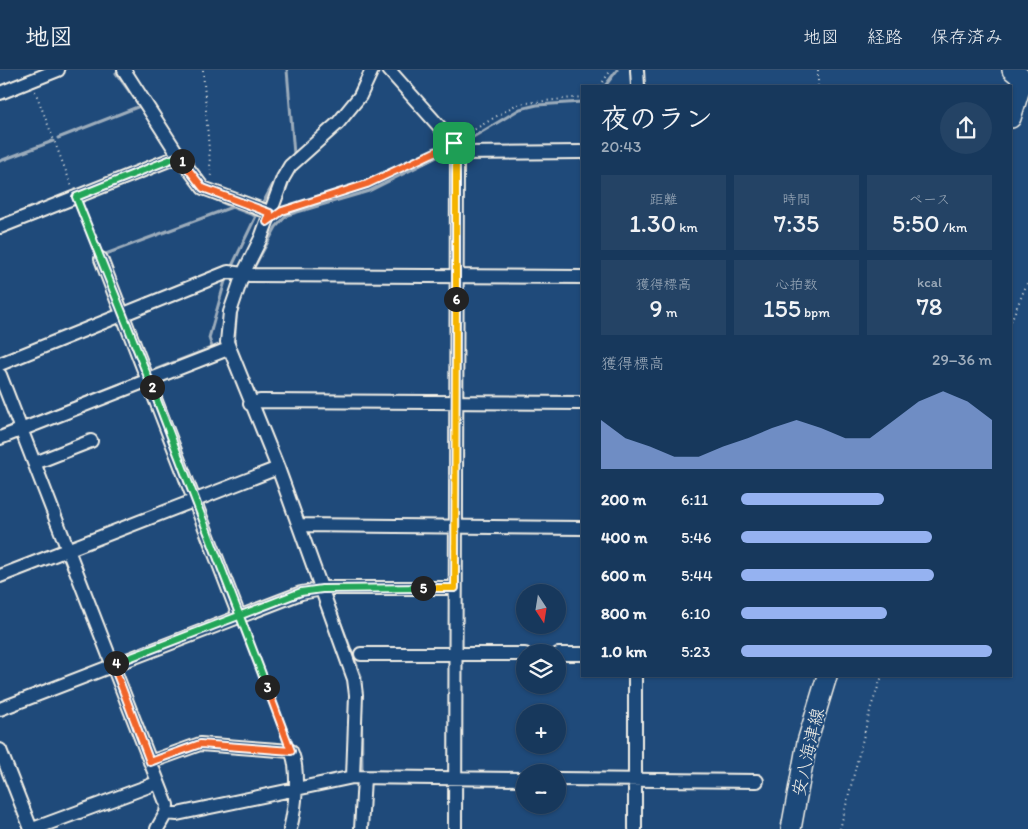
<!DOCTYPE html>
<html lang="ja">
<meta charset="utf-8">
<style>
:root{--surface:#17385c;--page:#244365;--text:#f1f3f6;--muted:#9eacbb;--line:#365272;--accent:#95b2f1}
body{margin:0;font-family:Itim,"Klee One",sans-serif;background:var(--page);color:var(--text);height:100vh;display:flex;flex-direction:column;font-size:19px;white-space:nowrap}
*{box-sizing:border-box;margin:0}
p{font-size:16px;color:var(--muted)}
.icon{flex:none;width:28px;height:28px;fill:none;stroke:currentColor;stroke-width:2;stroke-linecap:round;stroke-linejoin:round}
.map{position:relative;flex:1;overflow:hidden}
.drawer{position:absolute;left:581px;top:15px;width:431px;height:592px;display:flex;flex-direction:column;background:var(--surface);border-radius:0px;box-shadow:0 1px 4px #0004,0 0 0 1px var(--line)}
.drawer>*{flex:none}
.needle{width:32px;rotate:168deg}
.tools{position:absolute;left:516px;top:514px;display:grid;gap:10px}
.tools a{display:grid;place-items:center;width:50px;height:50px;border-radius:50%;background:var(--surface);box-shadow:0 1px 4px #0004,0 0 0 1px var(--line);font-size:25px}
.pin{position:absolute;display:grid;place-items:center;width:42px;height:42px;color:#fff;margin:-21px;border-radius:10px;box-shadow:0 2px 8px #0006}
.km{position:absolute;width:25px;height:25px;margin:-12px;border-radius:50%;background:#222;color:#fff;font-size:14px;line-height:25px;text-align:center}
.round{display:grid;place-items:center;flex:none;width:52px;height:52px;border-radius:26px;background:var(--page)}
.summary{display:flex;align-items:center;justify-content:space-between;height:85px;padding:0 20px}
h1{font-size:28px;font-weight:600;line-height:38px}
.metrics{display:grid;grid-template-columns:repeat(3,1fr);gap:8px;height:85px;padding:5px 20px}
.metrics div{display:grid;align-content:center;border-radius:0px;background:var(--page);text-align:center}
.metrics b{font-size:25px;font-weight:600}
.metrics small{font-size:14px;font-weight:400}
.metrics p{font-size:14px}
.chart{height:140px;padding:10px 20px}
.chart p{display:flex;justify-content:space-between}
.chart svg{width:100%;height:90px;margin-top:5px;fill:var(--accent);opacity:.7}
ul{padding:0 20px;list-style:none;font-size:16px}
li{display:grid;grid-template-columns:80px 60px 1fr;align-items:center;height:38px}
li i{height:12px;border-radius:6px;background:var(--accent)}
header{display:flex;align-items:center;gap:30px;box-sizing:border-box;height:70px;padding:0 25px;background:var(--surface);border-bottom:1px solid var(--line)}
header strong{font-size:24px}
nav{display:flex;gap:28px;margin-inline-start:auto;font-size:18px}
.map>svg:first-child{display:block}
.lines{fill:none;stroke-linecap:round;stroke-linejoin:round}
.stream{stroke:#9cacbb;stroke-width:3}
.minor-casing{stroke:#f4f1e8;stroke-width:16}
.secondary-casing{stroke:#f4f1e8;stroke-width:22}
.path{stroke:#f4f1e8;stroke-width:2;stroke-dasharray:1 4;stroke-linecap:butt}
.minor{stroke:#1f4a7a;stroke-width:12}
.secondary{stroke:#1f4a7a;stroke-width:19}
.split-1-casing{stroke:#fff;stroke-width:10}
.split-2-casing{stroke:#fff;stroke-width:10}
.split-3-casing{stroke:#fff;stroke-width:10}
.split-4-casing{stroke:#fff;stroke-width:10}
.split-5-casing{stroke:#fff;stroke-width:10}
.split-6-casing{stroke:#fff;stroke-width:10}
.split-7-casing{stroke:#fff;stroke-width:10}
.split-1{stroke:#f0652b;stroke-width:6}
.split-2{stroke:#22a559;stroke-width:6}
.split-3{stroke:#22a559;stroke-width:6}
.split-4{stroke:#f0652b;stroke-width:6}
.split-5{stroke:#22a559;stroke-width:6}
.split-6{stroke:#f5b400;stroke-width:6}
.split-7{stroke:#f5b400;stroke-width:6}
.labels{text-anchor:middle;stroke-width:4;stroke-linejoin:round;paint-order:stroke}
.street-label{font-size:18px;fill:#f4f1e8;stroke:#1f4a7a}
</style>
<header>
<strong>地図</strong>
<nav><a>地図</a><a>経路</a><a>保存済み</a></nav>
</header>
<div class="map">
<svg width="1028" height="759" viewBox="0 0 1028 759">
<rect width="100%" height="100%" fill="#1f4a7a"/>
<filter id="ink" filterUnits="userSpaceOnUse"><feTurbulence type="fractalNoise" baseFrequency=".02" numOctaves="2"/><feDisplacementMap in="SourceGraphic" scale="10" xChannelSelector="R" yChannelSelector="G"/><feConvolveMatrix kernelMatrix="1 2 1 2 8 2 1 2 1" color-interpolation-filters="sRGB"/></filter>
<g filter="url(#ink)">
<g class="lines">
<path class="stream" d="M287,0l7,84 -2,2
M116,3l24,33
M605,16l12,-16
M352,27l13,-27
M58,68l82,-32 1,2
M458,76l62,-37 17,-4 45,-3
M294,84l11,-10
M0,91l53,-20
M263,133l16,-30
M232,137l24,9 -24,50
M103,185l129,-48 -27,-12
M252,201l24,-44 11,-12 82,-24 84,-42
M234,276l3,-39
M212,277l-3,-9 16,-57
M149,302l75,-29
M21,353l122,-48
M2,360l13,-5
M329,522l32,84 1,92"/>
<defs>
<path id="minor" d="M124,0l55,86
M389,0l65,73 3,10 -2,676
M637,0l1,16
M0,23l58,-23
M457,83l125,-1
M0,157l179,-71 24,32 68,25
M101,189l138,357
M0,294l228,-92 22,3 332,2
M0,305l167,430 -1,8 -9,16
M250,334l10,-3 322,2
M0,368l228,-89
M35,393l56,-22
M299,455l283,3
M0,506l278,-108
M361,584h164
M558,584h24
M0,639l301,-116 27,-5h127
M0,680l31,79
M150,692l50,-18 91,7c9,18 4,59 -1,78
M353,707l3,-82 -2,-16 -76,-211 -51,-126 3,-30 13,-38 18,-36 22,-60 7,-12 48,-43 22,-27 12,-26
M558,709l199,2
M166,743l11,1 176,-37 172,2
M33,759l124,-46
M361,759l3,-51
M635,759v-153"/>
<path id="secondary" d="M1011,48l12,-39 -11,-9
M791,759l16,-87 20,-66"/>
</defs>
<use href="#minor" class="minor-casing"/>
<use href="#secondary" class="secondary-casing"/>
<path class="path" d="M203,0l8,107
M600,16l11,-16
M818,16v-16
M35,21l37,96
M462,67l55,-33 65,-7
M80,138l17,42
M283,141l84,-26 76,-37
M1011,251l17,-40
M244,558l44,112
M840,759l31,-122 11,-31"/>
<use href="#minor" class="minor"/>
<use href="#secondary" class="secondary"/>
</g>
</g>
<g class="lines" filter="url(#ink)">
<defs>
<path id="split-1" d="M182,91l21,27 67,25 -3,9 15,-11 85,-27 87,-41"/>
<path id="split-2" d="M152,317l-76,-190 103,-41 3,5"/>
<path id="split-3" d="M152,317l115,300"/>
<path id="split-4" d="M116,593l-3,1 37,98 50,-18 91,7 -24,-64"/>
<path id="split-5" d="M116,593l185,-71 21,-3 101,-1"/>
<path id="split-6" d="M423,518h32l1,-289"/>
<path id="split-7" d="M454,73l2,9v147"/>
</defs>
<use href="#split-1" class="split-1-casing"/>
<use href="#split-2" class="split-2-casing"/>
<use href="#split-3" class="split-3-casing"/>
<use href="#split-4" class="split-4-casing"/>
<use href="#split-5" class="split-5-casing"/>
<use href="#split-6" class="split-6-casing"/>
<use href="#split-7" class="split-7-casing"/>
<use href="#split-1" class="split-1"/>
<use href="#split-2" class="split-2"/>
<use href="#split-3" class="split-3"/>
<use href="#split-4" class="split-4"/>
<use href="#split-5" class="split-5"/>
<use href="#split-6" class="split-6"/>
<use href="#split-7" class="split-7"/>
</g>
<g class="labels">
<g class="street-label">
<text transform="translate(808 682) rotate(-77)" y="6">安八海津線</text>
</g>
</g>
</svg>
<div class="tools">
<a><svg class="needle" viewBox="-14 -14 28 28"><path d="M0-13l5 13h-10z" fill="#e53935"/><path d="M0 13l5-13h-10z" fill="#9eacbb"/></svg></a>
<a><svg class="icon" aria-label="layers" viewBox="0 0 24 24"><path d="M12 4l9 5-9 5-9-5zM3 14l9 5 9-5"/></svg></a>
<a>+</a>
<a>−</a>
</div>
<div class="pin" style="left:454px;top:73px;background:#1e9e55"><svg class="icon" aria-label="arrive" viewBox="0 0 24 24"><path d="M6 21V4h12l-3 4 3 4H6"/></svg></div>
<b class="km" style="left:182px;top:91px">1</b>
<b class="km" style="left:152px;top:317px">2</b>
<b class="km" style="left:267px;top:617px">3</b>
<b class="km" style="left:116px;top:593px">4</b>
<b class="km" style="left:423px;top:518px">5</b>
<b class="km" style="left:456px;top:229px">6</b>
<section class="drawer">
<div class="summary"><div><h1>夜のラン</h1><p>20:43</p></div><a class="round"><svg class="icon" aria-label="share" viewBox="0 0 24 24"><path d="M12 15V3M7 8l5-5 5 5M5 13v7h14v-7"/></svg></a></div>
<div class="metrics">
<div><p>距離</p><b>1.30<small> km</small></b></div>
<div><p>時間</p><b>7:35</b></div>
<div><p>ペース</p><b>5:50<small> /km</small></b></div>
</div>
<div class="metrics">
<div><p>獲得標高</p><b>9<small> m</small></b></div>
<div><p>心拍数</p><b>155<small> bpm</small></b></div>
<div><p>kcal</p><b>78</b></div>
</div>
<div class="chart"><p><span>獲得標高</span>29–36 m</p>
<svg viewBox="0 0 160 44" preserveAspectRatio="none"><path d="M0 44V20L10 29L20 33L30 38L40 38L50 33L60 29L70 24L80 20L90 24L100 29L110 29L120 20L130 11L140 6L150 11L160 20V44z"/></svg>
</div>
<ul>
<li><b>200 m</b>6:11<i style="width:57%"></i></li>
<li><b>400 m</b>5:46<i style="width:76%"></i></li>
<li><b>600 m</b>5:44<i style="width:77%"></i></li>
<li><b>800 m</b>6:10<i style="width:58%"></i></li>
<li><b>1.0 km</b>5:23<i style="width:100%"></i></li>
</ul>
</section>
</div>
